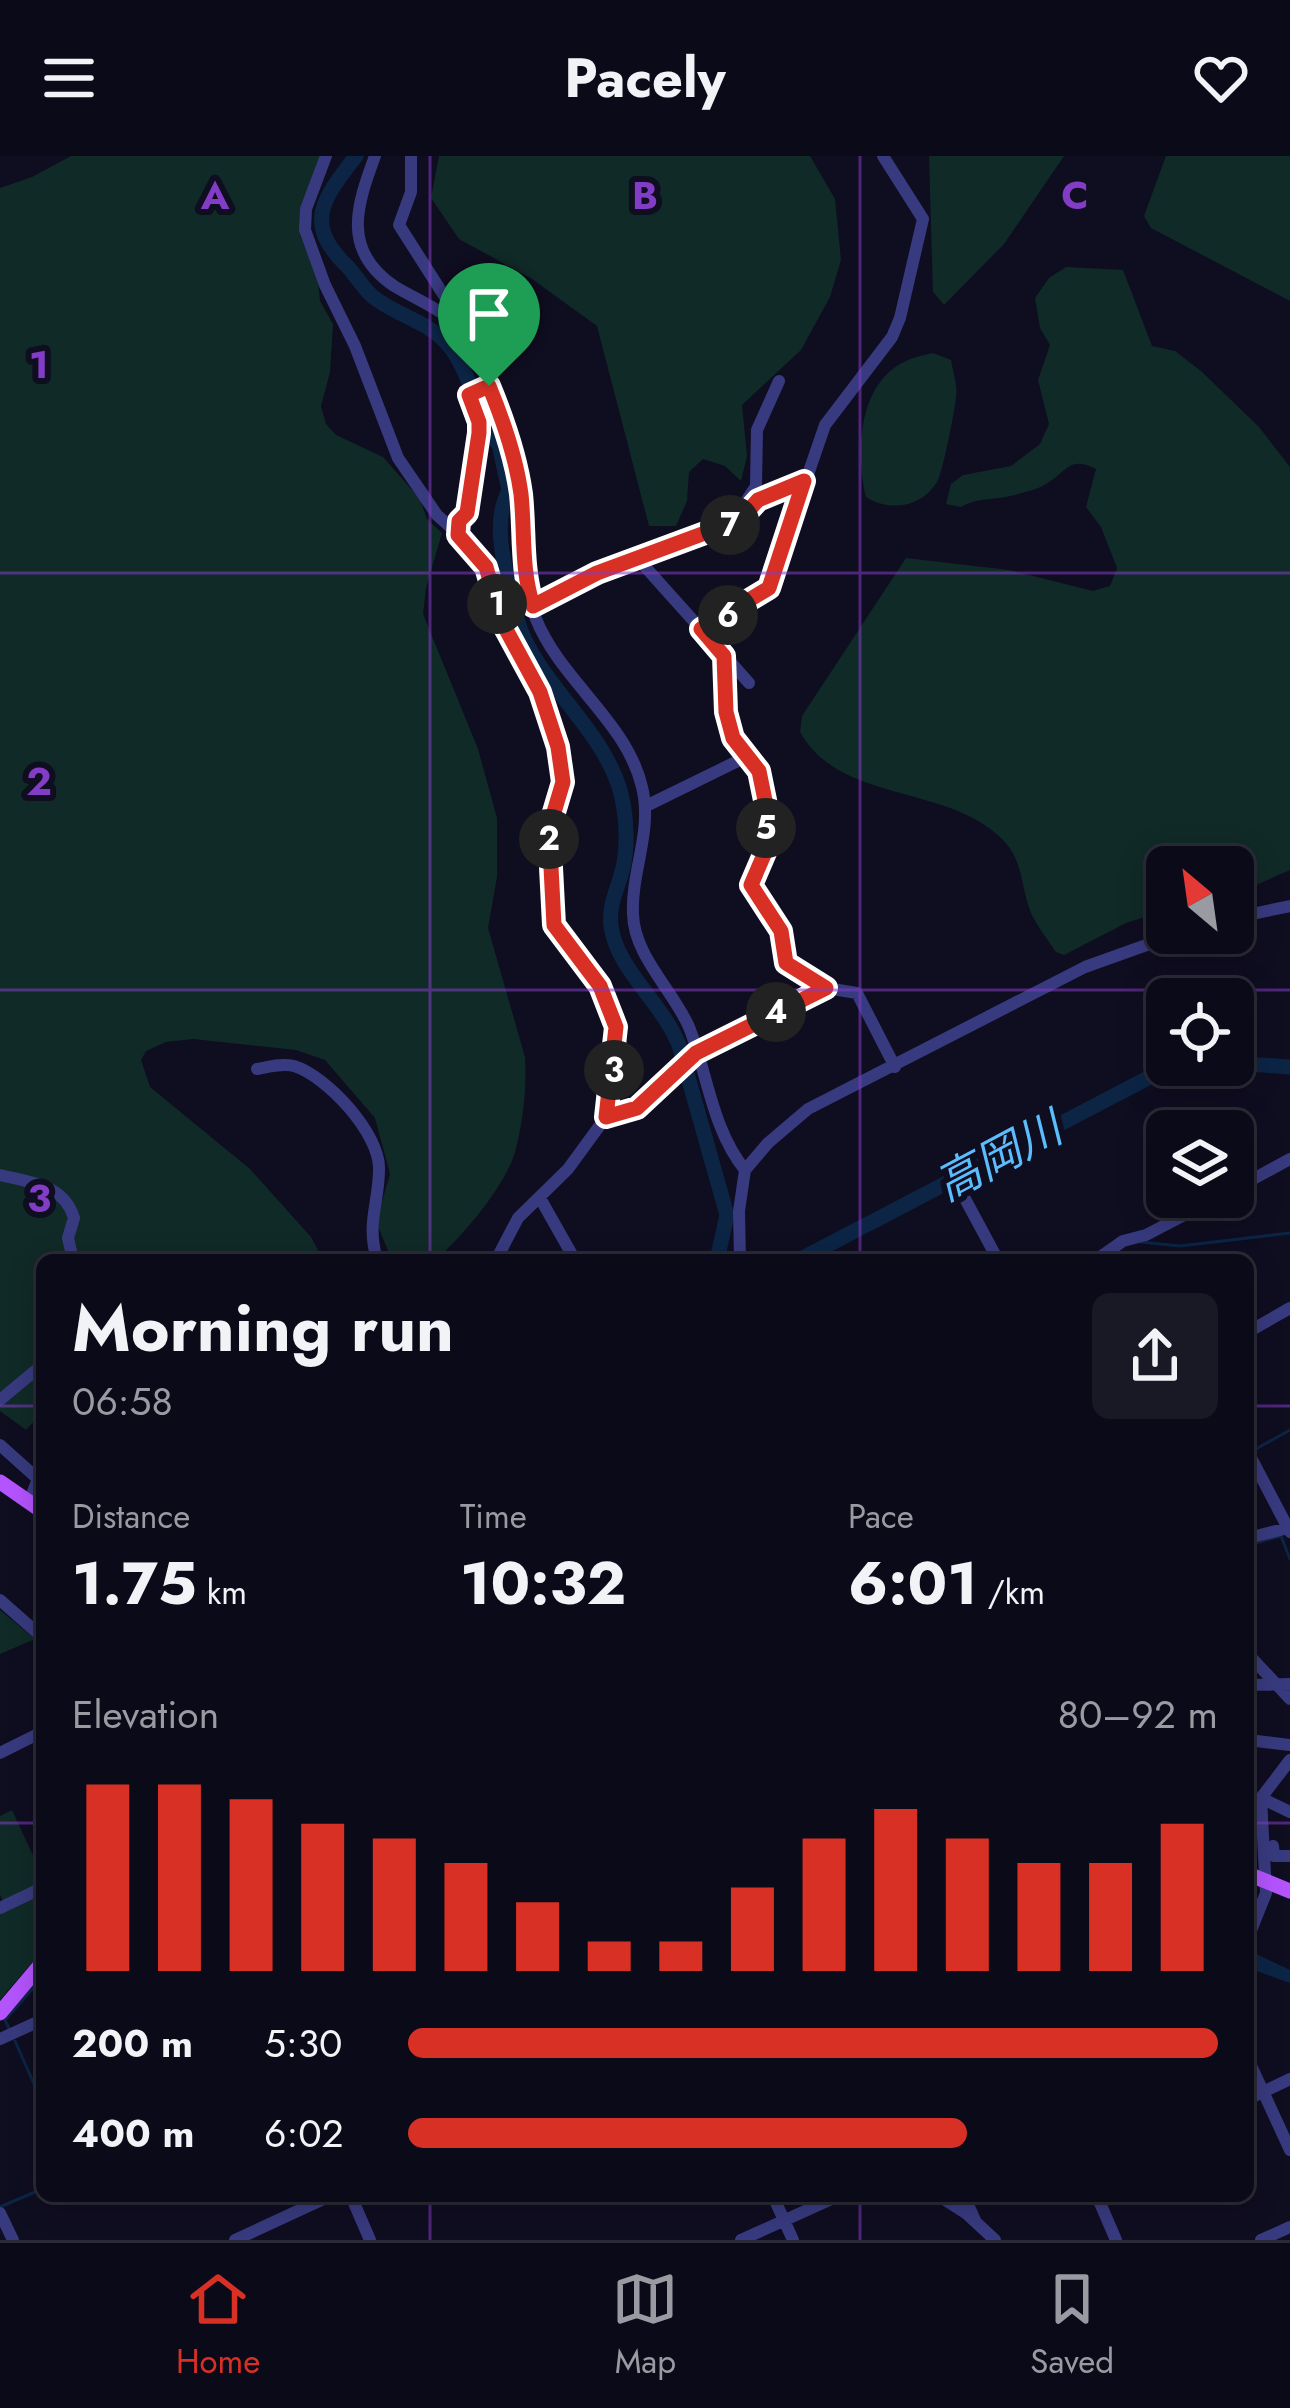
<!DOCTYPE html>
<meta charset="utf-8">
<style>
:root{--surface:#0b0a18;--page:#191825;--text:#f1f3f6;--muted:#9a9aa2;--line:#2b2b37;--accent:#d93025}
body{margin:0;font-family:Jost,"Noto Sans JP",sans-serif;background:var(--page);color:var(--text);height:100vh;display:flex;flex-direction:column;font-size:45px;white-space:nowrap}
*{box-sizing:border-box;margin:0}
p{font-size:39px;color:var(--muted)}
.icon{flex:none;width:66px;height:66px;fill:none;stroke:currentColor;stroke-width:2;stroke-linecap:round;stroke-linejoin:round}
.map{position:relative;flex:1;overflow:hidden}
.drawer{position:absolute;left:36px;top:1098px;width:1218px;height:948px;display:flex;flex-direction:column;background:var(--surface);border-radius:18px;box-shadow:0 6px 30px #0003,0 0 0 3px var(--line)}
.drawer>*{flex:none}
.needle{width:78px;rotate:331deg}
.buttons{position:absolute;left:1146px;top:690px;display:grid;gap:24px}
.buttons a{display:grid;place-items:center;width:108px;height:108px;border-radius:18px;background:var(--surface);box-shadow:0 6px 30px #0003,0 0 0 3px var(--line);font-size:60px}
.pin{position:absolute;display:grid;place-items:center;width:102px;height:102px;color:#fff;margin:-123px -51px;border-radius:50% 50% 50% 0;rotate:-45deg;box-shadow:0 0 12px #0007}
.pin .icon{rotate:45deg}
.km{position:absolute;width:60px;height:60px;margin:-30px;border-radius:50%;background:#222;color:#fff;font-size:33px;line-height:60px;text-align:center}
.round{display:grid;place-items:center;flex:none;width:126px;height:126px;border-radius:18px;background:var(--page)}
.headline{display:flex;align-items:center;justify-content:space-between;height:204px;padding:0 36px}
h1{font-size:66px;font-weight:700;line-height:90px}
.figures{display:grid;grid-template-columns:repeat(3,1fr);gap:18px;height:204px;padding:12px 36px}
.figures div{display:grid;align-content:center}
.figures b{font-size:60px;font-weight:700}
.figures small{font-size:33px;font-weight:400}
.figures p{font-size:33px}
.chart{height:336px;padding:24px 36px}
.chart p{display:flex;justify-content:space-between}
.chart svg{width:100%;height:216px;margin-top:12px;stroke:var(--accent);stroke-width:6}
ul{padding:0 36px;list-style:none;font-size:39px}
li{display:grid;grid-template-columns:192px 144px 1fr;align-items:center;height:90px}
li i{height:30px;border-radius:15px;background:var(--accent)}
header{display:flex;justify-content:space-between;align-items:center;height:156px;padding:0 36px;background:var(--surface);font-size:54px;font-weight:700}
.menu{display:flex;justify-content:space-around;align-items:center;height:168px;border-top:3px solid var(--line);background:var(--surface);font-size:33px;color:var(--muted)}
.menu a{display:grid;justify-items:center;gap:6px}
.menu .on{color:var(--accent)}
.map>svg:first-child{display:block}
.green{fill:#102a28}
.water{fill:#0c2545}
.lines{fill:none;stroke-linecap:round;stroke-linejoin:round}
.stream{stroke:#0c2545;stroke-width:3}
.river{stroke:#0c2545;stroke-width:15}
.minor{stroke:#383a7f;stroke-width:12}
.major{stroke:#b454fe;stroke-width:15}
.route-casing{stroke:#fff;stroke-width:24}
.route{stroke:#d93025;stroke-width:15}
.grid{fill:none;stroke:#833cc5;stroke-width:3;stroke-opacity:0.55}
.labels{text-anchor:middle;stroke-width:12;stroke-linejoin:round;paint-order:stroke}
.water-label{font-size:45px;font-style:italic;fill:#5bbdfe;stroke:#0f0d20}
.grid-label{font-size:39px;text-anchor:middle;font-weight:bold;fill:#833cc5;stroke:#0f0d20;stroke-width:12;stroke-linejoin:round;paint-order:stroke}
</style>
<header><svg class="icon" aria-label="menu" viewBox="0 0 24 24"><path d="M4 6h16M4 12h16M4 18h16"/></svg>Pacely<svg class="icon" aria-label="heart" viewBox="0 0 24 24"><path d="M12 20l-8-8c-3-5 5-10 8-4 3-6 11-1 8 4z"/></svg></header>
<div class="map">
<svg width="1290" height="2084" viewBox="0 0 1290 2084">
<rect width="100%" height="100%" fill="#0f0d20"/>
<path class="green" d="M71,0h249l-17,49 -3,30 18,46 2,20 13,23 -3,48 -9,34 5,18 10,11 47,22 37,42 7,20 15,14 -16,55 -3,26 55,135 19,69v59l-9,51 37,129c2,30 -2,66 -10,95 -9,33 -54,87 -80,108h-43l-16,-38 14,-48 -15,-56 -50,-58 -29,-10 -103,-11 -27,3 -20,9 -5,9 9,27 100,82 61,68 12,23h-248l-6,-58 -69,-28v-986l32,-11z
M439,0h371l25,43 6,61 -11,37 -29,53 -59,55 5,51 -6,25 -16,-15 -22,-7 -14,13 -2,29 -11,25h-27l-52,-200 -65,-47 -73,-40 -28,-41z
M929,0h135l-60,88 -60,61 -11,-13z
M1166,0h124v145l-139,-73 -7,-12z
M1066,111l57,3 29,76 23,5 26,20 58,56 31,40v403l-57,25v-28h-66v43l-41,13 -62,32 -8,-3c-8,-12 -19,-26 -25,-39 -11,-28 -7,-54 -31,-76 -56,-53 -160,-34 -200,-105l2,-16 104,-158 103,12 84,21 17,-5 7,-18 -16,-41 -15,-20 10,-38c-27,-14 -29,3 -50,15 -8,5 -20,8 -28,10 -20,7 -38,2 -57,13l-15,-3 5,-20 12,-9 48,-9 29,-22 9,-20 -11,-44 12,-35 -10,-17 -5,-30 14,-20z
M933,197l18,7c2,12 7,26 5,37 -1,13 -13,73 -18,83 -15,28 -49,32 -72,17 -11,-43 -8,-115 40,-136 8,-4 19,-6 27,-8z
M0,1021l32,4 35,25 4,54h-29v89l-4,20 -38,28z
M42,1217v40l-16,17 -26,-19v-7z
M0,1454l35,29 -35,15z
M12,1654l30,65v10l-38,18 -4,-8v-79z
M42,1734v61l-42,49v-90z"/>
<path class="water" d="M1248,1794l42,20v13l-42,-15z"/>
<g class="lines">
<path class="stream" d="M1141,1086l39,4 110,-13
M1254,1294l36,-20
M1248,1389l33,-9 9,23
M9,1872l-4,-8 37,-42
M15,1885l27,61
M0,2051l42,-18"/>
<path class="river" d="M356,0c-34,44 -53,68 -8,111 8,9 15,21 24,29 24,20 58,25 78,51 19,22 35,89 49,97l10,47c-12,21 -10,47 -5,71 6,26 10,56 22,80 26,52 77,91 94,148 6,21 8,52 4,73 -4,23 -16,39 -13,63 6,44 51,76 68,119l48,170 -10,45
M1233,907l57,4
M799,1104l349,-182 54,-13"/>
<path class="minor" d="M326,0l-20,53 -1,21 20,55 30,61 43,112 39,57 31,28 18,24 23,71 31,54 18,55 5,35 -14,47 5,95 46,61 16,42 -10,90 -38,52 -50,49 -22,42
M375,0c-18,49 -34,94 19,130 18,11 38,19 55,32 26,23 36,56 47,87 12,31 22,64 26,97 4,39 -1,79 14,117 25,62 91,103 106,168 11,44 -11,84 -9,127 1,42 40,76 56,113 19,48 23,102 56,143
M411,0v36l-12,33 51,80v14
M741,353l15,-23 1,-56 22,-49
M457,379l2,-14 8,-8 12,-80v-11l-10,-27 20,-9
M639,404l86,96 1,56 7,26 26,33 8,39 -1,40 -15,35 30,46 5,32 40,25 31,5 38,74
M508,460l89,-43 143,-53 18,-20 45,-18
M701,473l68,-41 56,-163 67,-88 8,-19 23,-99 -40,-63
M726,501l23,26
M646,650l104,-51
M1233,762l57,-12
M257,913c11,-2 25,-6 37,-3 33,10 86,68 85,103 0,35 -13,53 -2,91
M606,961l31,-9 59,-55 130,-65
M0,1019c29,7 64,9 74,43l-6,20 5,22
M1233,1034l57,-31
M963,1039l35,65
M540,1042l35,62
M740,1104l-1,-49 6,-41 23,-27 40,-34 277,-142 95,-34
M1096,1104l27,-19 23,-6 73,-38
M1248,1176l42,-24
M0,1244l42,-35
M0,1289l38,34 -9,23
M1248,1296l42,80
M1248,1382l40,-10
M0,1444l42,37
M1248,1498l42,45
M1248,1529l42,-1
M1248,1584l42,5
M0,1597l42,-21
M1248,1645l13,-3 29,14
M1273,1690l1,10h16
M0,1752l42,-20
M1248,1782l18,-45 -5,-95 29,-38
M0,1883l42,-19
M1248,1903l42,91
M1248,1943l42,-20
M351,2040l19,44
M773,2040l20,44
M939,2040l28,18 28,26
M964,2040l11,24
M1097,2040l19,44
M0,2057l13,27
M235,2084l95,-44
M741,2084l97,-44
M1261,2084l29,-13"/>
<path class="major" d="M0,1326l42,29
M1248,1718l42,17
M0,1857l42,-50"/>
</g>
<g class="lines">
<defs>
<path id="route" d="M489,230c14,34 27,71 32,108 4,38 0,75 12,112l64,-33 143,-53 18,-20 46,-19 -35,107 -68,41 23,27 2,56 7,26 26,33 8,39 -1,40 -15,35 30,46 5,32 40,25 -130,65 -59,55 -31,9 10,-90 -16,-41 -46,-61 -5,-96 14,-47 -5,-35 -18,-55 -38,-70 -16,-55 -28,-32 1,-14 8,-8 12,-80v-11l-10,-27z"/>
</defs>
<use href="#route" class="route-casing"/>
<use href="#route" class="route"/>
</g>
<path class="grid" d="M430,0v1104M860,0v1104M0,417h1290M0,834h1290M0,1250h42M1248,1250h42M0,1667h42M1248,1667h42M430,2040v44M860,2040v44"/>
<g class="labels">
<g class="water-label">
<text transform="translate(998 1000) rotate(-28)" y="16">高岡川</text>
</g>
</g>
<g class="grid-label">
<text x="215" y="53">A</text>
<text x="645" y="53">B</text>
<text x="1075" y="53">C</text>
<text x="39" y="222">1</text>
<text x="39" y="639">2</text>
<text x="39" y="1056">3</text>
</g>
</svg>
<div class="buttons">
<a><svg class="needle" viewBox="-14 -14 28 28"><path d="M0-13l5 13h-10z" fill="#e53935"/><path d="M0 13l5-13h-10z" fill="#9a9aa2"/></svg></a>
<a><svg class="icon" aria-label="locate" viewBox="0 0 24 24"><circle cx="12" cy="12" r="6"/><path d="M12 2v4M12 18v4M2 12h4M18 12h4"/></svg></a>
<a><svg class="icon" aria-label="layers" viewBox="0 0 24 24"><path d="M12 4l9 5-9 5-9-5zM3 14l9 5 9-5"/></svg></a>
</div>
<div class="pin" style="left:489px;top:230px;background:#1e9e55"><svg class="icon" aria-label="arrive" viewBox="0 0 24 24"><path d="M6 21V4h12l-3 4 3 4H6"/></svg></div>
<b class="km" style="left:497px;top:448px">1</b>
<b class="km" style="left:549px;top:683px">2</b>
<b class="km" style="left:614px;top:914px">3</b>
<b class="km" style="left:776px;top:856px">4</b>
<b class="km" style="left:766px;top:672px">5</b>
<b class="km" style="left:728px;top:459px">6</b>
<b class="km" style="left:730px;top:369px">7</b>
<section class="drawer">
<div class="headline"><div><h1>Morning run</h1><p>06:58</p></div><a class="round"><svg class="icon" aria-label="share" viewBox="0 0 24 24"><path d="M12 15V3M7 8l5-5 5 5M5 13v7h14v-7"/></svg></a></div>
<div class="figures">
<div><p>Distance</p><b>1.75<small> km</small></b></div>
<div><p>Time</p><b>10:32</b></div>
<div><p>Pace</p><b>6:01<small> /km</small></b></div>
</div>
<div class="chart"><p><span>Elevation</span>80–92 m</p>
<svg viewBox="0 0 160 44" preserveAspectRatio="none"><path d="M5 44V6M15 44V6M25 44V9M35 44V14M45 44V17M55 44V22M65 44V30M75 44V38M85 44V38M95 44V27M105 44V17M115 44V11M125 44V17M135 44V22M145 44V22M155 44V14"/></svg>
</div>
<ul>
<li><b>200 m</b>5:30<i style="width:100%"></i></li>
<li><b>400 m</b>6:02<i style="width:69%"></i></li>
</ul>
</section>
</div>
<nav class="menu">
<a class="on"><svg class="icon" aria-label="home" viewBox="0 0 24 24"><path d="M3 11l9-7 9 7M6 9v11h12V9"/></svg>Home</a>
<a><svg class="icon" aria-label="map" viewBox="0 0 24 24"><path d="M3 6l6-2 6 2 6-2v14l-6 2-6-2-6 2zM9 4v14M15 6v14"/></svg>Map</a>
<a><svg class="icon" aria-label="saved" viewBox="0 0 24 24"><path d="M7 4h10v16l-5-4-5 4z"/></svg>Saved</a>
</nav>
